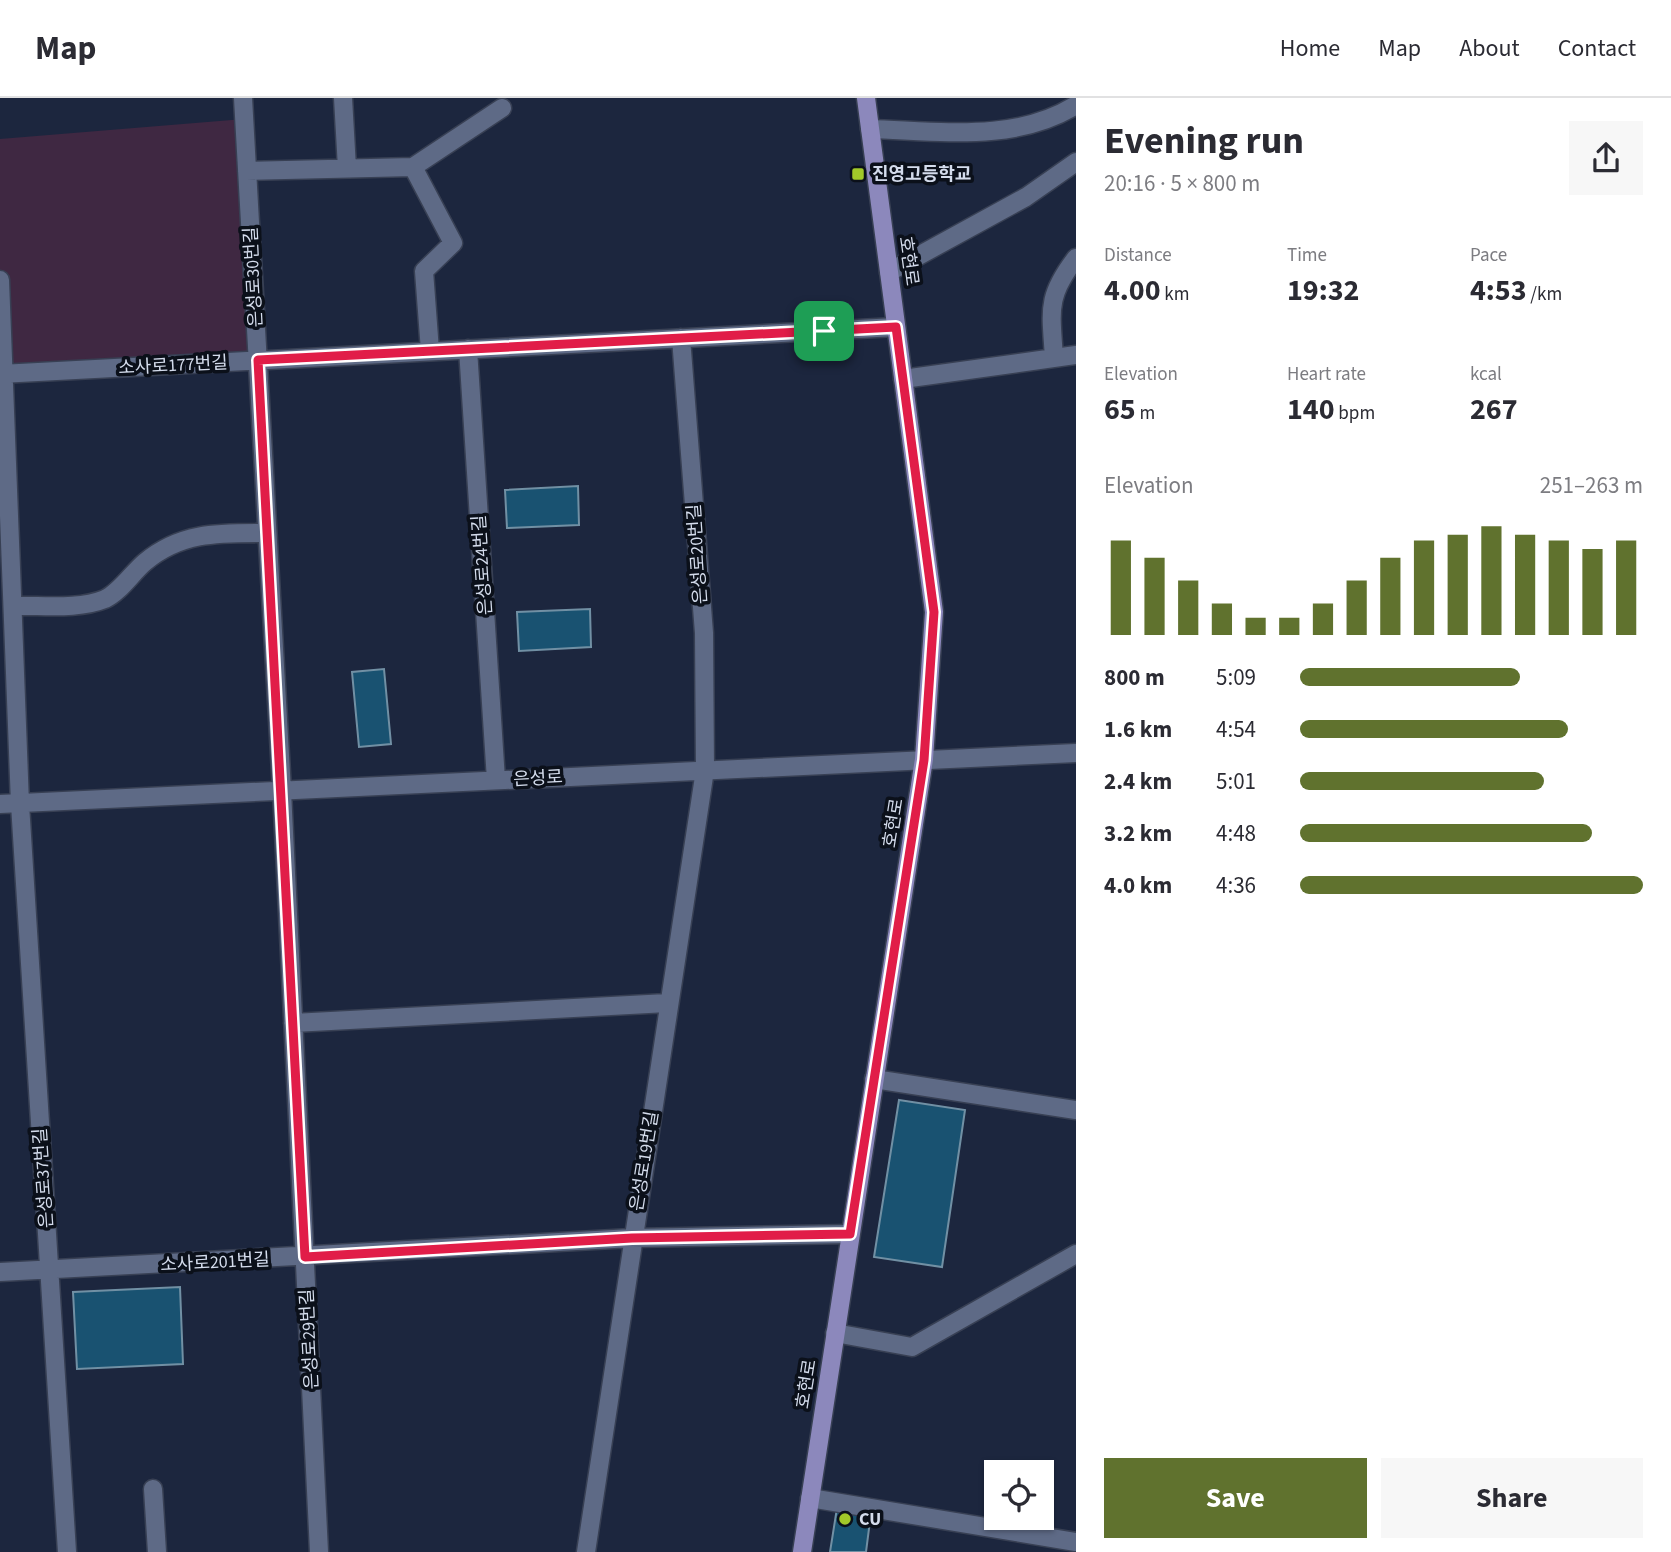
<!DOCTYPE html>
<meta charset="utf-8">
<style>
:root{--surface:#fff;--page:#f7f7f7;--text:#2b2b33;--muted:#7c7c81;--line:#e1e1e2;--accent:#60722e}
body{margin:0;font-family:"Source Sans 3","Noto Sans KR",sans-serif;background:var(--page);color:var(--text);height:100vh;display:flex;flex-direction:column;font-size:26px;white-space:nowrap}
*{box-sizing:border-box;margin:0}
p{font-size:23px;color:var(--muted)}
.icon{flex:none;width:38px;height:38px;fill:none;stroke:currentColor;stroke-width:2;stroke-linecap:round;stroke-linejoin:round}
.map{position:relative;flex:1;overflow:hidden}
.panel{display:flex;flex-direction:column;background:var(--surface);width:595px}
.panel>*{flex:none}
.controls{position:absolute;left:984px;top:1362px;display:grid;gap:14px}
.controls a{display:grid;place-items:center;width:70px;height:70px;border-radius:0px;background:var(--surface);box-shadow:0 2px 5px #0004;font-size:35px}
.pin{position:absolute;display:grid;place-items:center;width:60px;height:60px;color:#fff;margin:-30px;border-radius:14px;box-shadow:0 4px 10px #0006}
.round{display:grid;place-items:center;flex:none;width:74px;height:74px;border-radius:0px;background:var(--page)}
.headline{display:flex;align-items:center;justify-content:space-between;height:119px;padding:0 28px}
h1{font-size:38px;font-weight:700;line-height:52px}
.figures{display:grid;grid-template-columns:repeat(3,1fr);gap:10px;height:119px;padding:7px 28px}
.figures div{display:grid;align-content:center}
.figures b{font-size:30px;font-weight:700}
.figures small{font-size:19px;font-weight:400}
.figures p{font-size:19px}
.chart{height:196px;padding:14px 28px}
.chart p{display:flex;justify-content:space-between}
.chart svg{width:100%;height:126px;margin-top:7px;stroke:var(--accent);stroke-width:6}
.cta{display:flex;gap:14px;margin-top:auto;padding:14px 28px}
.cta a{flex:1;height:80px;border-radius:0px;background:var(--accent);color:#fff;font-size:28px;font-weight:700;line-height:80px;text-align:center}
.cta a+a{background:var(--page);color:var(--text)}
ul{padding:0 28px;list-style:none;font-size:23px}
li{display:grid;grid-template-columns:112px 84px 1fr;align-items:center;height:52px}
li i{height:18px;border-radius:9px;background:var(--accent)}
header{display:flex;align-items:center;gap:42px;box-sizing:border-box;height:98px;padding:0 35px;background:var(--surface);border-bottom:2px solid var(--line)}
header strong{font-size:33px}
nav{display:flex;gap:38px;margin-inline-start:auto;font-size:24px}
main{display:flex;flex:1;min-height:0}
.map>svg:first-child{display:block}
.green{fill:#3f2842}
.building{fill:#195271;stroke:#7190a4;stroke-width:2}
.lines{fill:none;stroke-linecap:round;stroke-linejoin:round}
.minor-casing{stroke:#384054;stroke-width:21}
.major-casing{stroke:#384054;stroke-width:21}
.minor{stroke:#5e6a86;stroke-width:18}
.major{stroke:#8c88bc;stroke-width:18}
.route-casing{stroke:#fff;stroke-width:14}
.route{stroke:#e11d48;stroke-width:9}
.poi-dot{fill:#a1c929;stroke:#0b101a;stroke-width:2.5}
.labels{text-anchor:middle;stroke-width:7;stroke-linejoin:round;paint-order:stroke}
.poi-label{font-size:18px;font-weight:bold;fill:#d4dcec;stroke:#0b101a;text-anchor:start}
.street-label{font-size:18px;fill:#d4dcec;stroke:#0b101a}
</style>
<header>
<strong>Map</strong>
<nav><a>Home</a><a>Map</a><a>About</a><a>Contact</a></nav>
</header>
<main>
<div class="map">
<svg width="1076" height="1454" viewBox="0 0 1076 1454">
<rect width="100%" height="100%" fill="#1c263e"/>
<path class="green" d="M244,21l14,241 -254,13 -4,-93v-141z"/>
<path class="building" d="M578,388l1,39 -72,3 -2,-38z
M590,511l1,38 -72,4 -2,-39z
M384,571l7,75 -32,3 -7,-75z
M899,1002l66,10 -23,157 -68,-10z
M180,1189l3,77 -106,5 -4,-77z
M837,1410l34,5 -5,39h-36z"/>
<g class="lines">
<defs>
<path id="minor" d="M243,0l39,693 37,761
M343,0l4,70
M870,31c69,2 145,14 206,-24
M413,69l40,76 -29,28 6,80
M247,73l166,-4 89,-59
M889,174l137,-75 50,-35
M0,182l20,524 47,748
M468,251l28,431
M1054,260c-3,-48 -8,-61 22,-100
M0,276l896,-47
M903,281l173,-24
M13,508c28,-1 65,4 92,-7 15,-7 27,-26 40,-37 37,-31 76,-29 122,-29
M0,706l1076,-51
M293,925l374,-20
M874,981l202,31
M0,1174l632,-34 218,-4
M835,1235l77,14 164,-93
M153,1391l4,63
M810,1400l266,44
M586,1454l119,-782 -1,-137 -23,-295"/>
<path id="major" d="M802,1454l122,-793 10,-147 -68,-514"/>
</defs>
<use href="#minor" class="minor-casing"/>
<use href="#major" class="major-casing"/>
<use href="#minor" class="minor"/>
<use href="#major" class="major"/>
</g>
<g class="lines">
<defs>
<path id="route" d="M896,229l38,285 -10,148 -74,474 -218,4 -327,19 -47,-897z"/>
</defs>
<use href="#route" class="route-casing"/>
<use href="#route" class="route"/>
</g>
<g class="poi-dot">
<rect x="851" y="69" width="14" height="14" rx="3.5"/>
<circle cx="845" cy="1421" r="7"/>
</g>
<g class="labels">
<g class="poi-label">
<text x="872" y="82">진영고등학교</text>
<text x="859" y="1427">CU</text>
</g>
<g class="street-label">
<text transform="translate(909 163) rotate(82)" y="6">호현로</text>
<text transform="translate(253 179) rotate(-93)" y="6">은성로30번길</text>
<text transform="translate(173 267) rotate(-3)" y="6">소사로177번길</text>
<text transform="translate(697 456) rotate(-94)" y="6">은성로20번길</text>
<text transform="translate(482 467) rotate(-94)" y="6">은성로24번길</text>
<text transform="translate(538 680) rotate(-3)" y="6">은성로</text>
<text transform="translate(893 725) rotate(-81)" y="6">호현로</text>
<text transform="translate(644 1063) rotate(-81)" y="6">은성로19번길</text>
<text transform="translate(43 1080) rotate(-94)" y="6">은성로37번길</text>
<text transform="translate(215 1164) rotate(-3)" y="6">소사로201번길</text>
<text transform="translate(309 1241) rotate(-93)" y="6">은성로29번길</text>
<text transform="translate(806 1286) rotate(-81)" y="6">호현로</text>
</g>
</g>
</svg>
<div class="controls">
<a><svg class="icon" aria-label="locate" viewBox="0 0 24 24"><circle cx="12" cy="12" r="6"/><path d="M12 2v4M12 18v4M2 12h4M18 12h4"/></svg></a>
</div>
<div class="pin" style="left:824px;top:233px;background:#1e9e55"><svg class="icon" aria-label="arrive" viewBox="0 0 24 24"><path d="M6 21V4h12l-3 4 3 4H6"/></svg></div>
</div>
<section class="panel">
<div class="headline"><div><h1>Evening run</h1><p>20:16 · 5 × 800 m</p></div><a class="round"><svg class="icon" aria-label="share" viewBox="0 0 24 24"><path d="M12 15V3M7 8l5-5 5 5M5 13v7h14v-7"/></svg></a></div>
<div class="figures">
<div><p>Distance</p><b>4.00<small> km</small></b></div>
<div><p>Time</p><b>19:32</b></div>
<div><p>Pace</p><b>4:53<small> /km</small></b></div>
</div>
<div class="figures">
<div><p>Elevation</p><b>65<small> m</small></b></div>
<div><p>Heart rate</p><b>140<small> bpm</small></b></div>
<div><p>kcal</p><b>267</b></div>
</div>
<div class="chart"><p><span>Elevation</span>251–263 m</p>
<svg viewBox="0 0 160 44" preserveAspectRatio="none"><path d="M5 44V11M15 44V17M25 44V25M35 44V33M45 44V38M55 44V38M65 44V33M75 44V25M85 44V17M95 44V11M105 44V9M115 44V6M125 44V9M135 44V11M145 44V14M155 44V11"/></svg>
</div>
<ul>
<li><b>800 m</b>5:09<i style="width:64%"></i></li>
<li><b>1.6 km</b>4:54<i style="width:78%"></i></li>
<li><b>2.4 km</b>5:01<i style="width:71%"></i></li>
<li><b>3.2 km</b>4:48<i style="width:85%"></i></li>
<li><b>4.0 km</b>4:36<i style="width:100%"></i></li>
</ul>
<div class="cta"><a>Save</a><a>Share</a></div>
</section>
</main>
